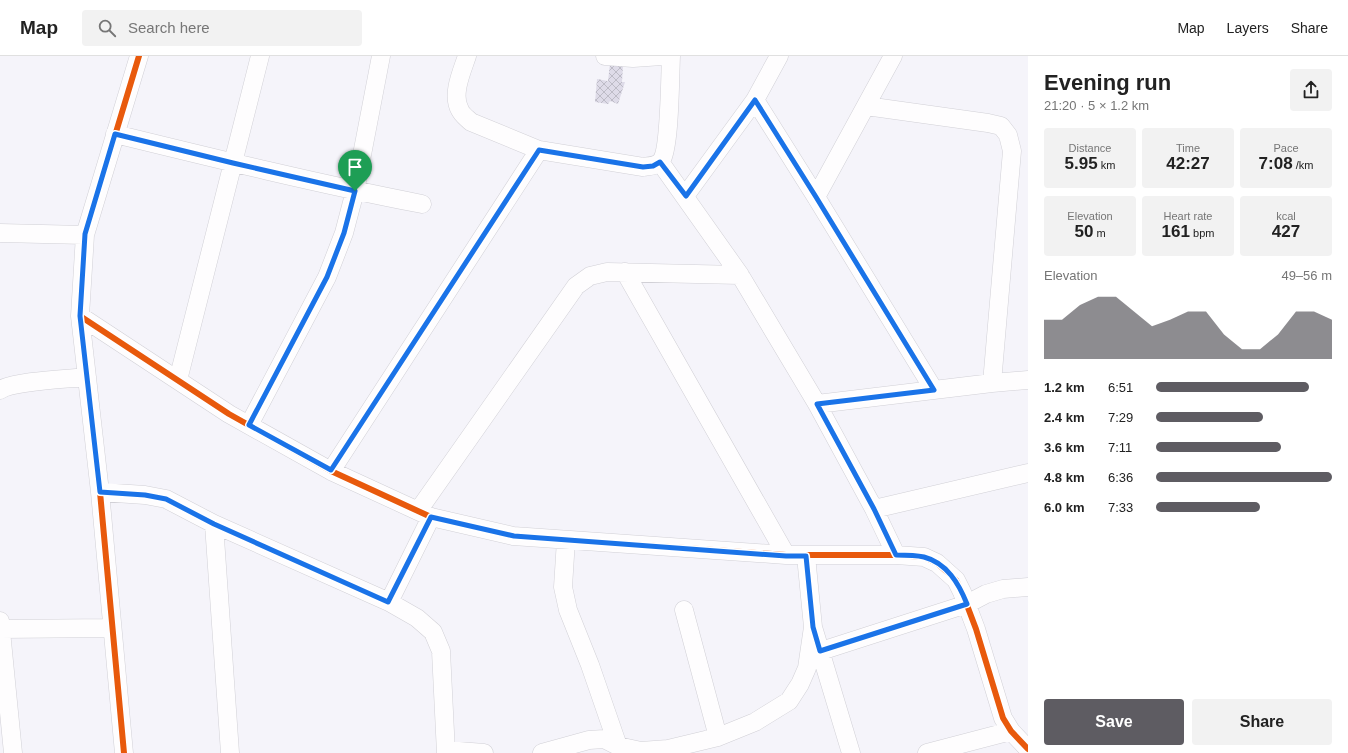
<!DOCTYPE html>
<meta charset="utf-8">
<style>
:root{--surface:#fff;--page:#f2f2f2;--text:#222;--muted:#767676;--line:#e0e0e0;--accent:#5e5c62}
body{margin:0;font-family:Arial,sans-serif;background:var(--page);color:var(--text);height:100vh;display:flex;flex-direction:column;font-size:15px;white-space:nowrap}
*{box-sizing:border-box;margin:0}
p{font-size:13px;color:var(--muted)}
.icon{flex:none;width:22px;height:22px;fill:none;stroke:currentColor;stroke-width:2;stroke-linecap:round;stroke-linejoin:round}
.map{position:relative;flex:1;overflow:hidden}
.side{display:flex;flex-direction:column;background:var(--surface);width:320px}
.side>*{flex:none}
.pin{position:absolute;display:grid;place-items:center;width:34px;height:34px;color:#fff;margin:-41px -17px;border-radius:50% 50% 50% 0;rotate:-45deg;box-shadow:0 0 4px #0007}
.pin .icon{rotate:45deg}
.round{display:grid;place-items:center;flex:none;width:42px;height:42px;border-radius:4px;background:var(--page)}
.overview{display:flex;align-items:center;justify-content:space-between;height:68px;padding:0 16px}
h1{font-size:22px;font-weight:600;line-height:30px}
.metrics{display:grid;grid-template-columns:repeat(3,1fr);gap:6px;height:68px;padding:4px 16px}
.metrics div{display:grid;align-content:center;border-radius:4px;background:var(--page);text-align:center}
.metrics b{font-size:17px;font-weight:600}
.metrics small{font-size:11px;font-weight:400}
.metrics p{font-size:11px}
.chart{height:112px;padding:8px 16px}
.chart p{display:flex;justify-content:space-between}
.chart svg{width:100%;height:72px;margin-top:4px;fill:var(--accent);opacity:.7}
.cta{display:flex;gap:8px;margin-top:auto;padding:8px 16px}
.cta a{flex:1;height:46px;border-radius:4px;background:var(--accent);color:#fff;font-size:16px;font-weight:600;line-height:46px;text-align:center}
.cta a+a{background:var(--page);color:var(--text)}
ul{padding:0 16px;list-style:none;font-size:13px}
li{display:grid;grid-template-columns:64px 48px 1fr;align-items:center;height:30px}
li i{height:10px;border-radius:5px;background:var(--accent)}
header{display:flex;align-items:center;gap:24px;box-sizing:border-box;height:56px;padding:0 20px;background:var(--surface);border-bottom:1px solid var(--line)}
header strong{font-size:19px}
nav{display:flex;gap:22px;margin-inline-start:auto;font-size:14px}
.search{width:280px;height:36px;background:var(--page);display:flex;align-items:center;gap:10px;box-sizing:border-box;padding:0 14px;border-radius:4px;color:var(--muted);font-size:15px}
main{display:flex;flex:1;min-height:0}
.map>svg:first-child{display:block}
.building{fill:url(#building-cross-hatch)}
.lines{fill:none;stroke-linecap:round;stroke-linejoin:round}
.street-casing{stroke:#d1d0d6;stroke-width:19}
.street{stroke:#fefdfe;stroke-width:18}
.cycleway-casing{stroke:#fff;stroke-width:8}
.cycleway{stroke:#e8590c;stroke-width:6}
.route-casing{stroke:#fff;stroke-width:8}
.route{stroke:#1a73e8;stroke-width:5}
</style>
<header>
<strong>Map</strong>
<div class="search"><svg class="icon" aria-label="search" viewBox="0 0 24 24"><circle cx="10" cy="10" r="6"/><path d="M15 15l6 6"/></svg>Search here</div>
<nav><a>Map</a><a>Layers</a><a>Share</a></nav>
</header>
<main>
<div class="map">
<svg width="1028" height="697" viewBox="0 0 1028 697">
<defs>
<pattern id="building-cross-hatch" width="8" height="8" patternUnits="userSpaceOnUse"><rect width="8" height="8" fill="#dedbe8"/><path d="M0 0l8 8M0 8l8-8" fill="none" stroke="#bdbbc6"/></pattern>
</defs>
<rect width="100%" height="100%" fill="#f5f4fa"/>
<path class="building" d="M610,7l13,3 -1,16h3l-7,22 -8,-3 -2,3 -13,-2 2,-23 11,2z"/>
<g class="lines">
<defs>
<path id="street" d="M467,0c-5,15 -16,39 -7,54 2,5 7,8 11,12l68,28 104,17c6,-1 14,-1 18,-6 9,-11 9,-86 10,-105
M605,0l28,2 29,-2
M755,44l61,97 118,193
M866,50l122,17 13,3 7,9 4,16 -20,232
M115,78c102,25 204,50 307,70
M660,106l80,113 77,129 57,105 22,46
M685,140l70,-96 24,-44
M816,141l77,-141
M0,177l85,2
M625,216l161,283
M80,260l149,98 102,57 100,46 82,19 273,19h110l28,2 13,6 19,17 6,12 14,37 27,89 8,13 17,18
M178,324l82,-324
M0,334c13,-9 69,-11 87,-13
M817,348l175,-21 36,-3
M249,369l78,-148 17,-44 11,-42 26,-135
M331,415l208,-321
M100,436l45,3 21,4 48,25 175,78 28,16 16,14 8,19 5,102
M874,453l154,-36
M418,455l158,-225 14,-10 17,-4 133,3
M214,468l16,229
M566,484l-3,47 5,23 22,55 28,81
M806,500l7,71 38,126
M389,546l42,-85
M684,554l34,127
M0,565l13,132
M0,573l112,-1
M821,595l146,-47 19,-10 17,-5 25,-2
M446,694l38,3
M124,697l-24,-261 -20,-176 5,-81 54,-179
M542,697l47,-13 15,-1 14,7 23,5 27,-2 50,-12 37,-15 34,-21 11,-17 7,-16 6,-41
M927,697l84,-22"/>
</defs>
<use href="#street" class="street-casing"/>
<use href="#street" class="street"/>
<defs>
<path id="cycleway" d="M80,260l149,98 102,57 100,46 82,19 273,19h110l28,2 13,6 19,17 6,12 14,37 27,89 8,13 17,18
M124,697l-24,-261 -20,-176 5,-81 54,-179"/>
</defs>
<use href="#cycleway" class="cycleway-casing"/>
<use href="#cycleway" class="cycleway"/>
</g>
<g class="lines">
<defs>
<path id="route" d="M755,44l61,97 118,193 -117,14 57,105 22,46c9,0 19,0 28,2 23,6 35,27 43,47l-147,47 -7,-24 -7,-71h-20l-272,-20 -83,-19 -43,85 -174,-78 -48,-25 -21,-4 -45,-3 -20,-176 5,-82 30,-100 118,29 122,28 -11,42 -17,44 -78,148 82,45 208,-320 104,17 10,-1 7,-4 26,34z"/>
</defs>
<use href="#route" class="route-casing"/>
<use href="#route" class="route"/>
</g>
</svg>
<div class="pin" style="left:355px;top:135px;background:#1e9e55"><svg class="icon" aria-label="arrive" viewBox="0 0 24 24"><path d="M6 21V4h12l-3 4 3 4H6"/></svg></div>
</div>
<section class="side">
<div class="overview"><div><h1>Evening run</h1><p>21:20 · 5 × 1.2 km</p></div><a class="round"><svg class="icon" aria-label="share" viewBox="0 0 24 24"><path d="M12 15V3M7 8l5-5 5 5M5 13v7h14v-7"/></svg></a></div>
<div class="metrics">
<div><p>Distance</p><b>5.95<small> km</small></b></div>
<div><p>Time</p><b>42:27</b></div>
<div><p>Pace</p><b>7:08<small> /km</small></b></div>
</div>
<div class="metrics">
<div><p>Elevation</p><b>50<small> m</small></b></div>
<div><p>Heart rate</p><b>161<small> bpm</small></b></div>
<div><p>kcal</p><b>427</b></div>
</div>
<div class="chart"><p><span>Elevation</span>49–56 m</p>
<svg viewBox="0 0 160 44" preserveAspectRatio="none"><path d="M0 44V20L10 20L20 11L30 6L40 6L50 15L60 24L70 20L80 15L90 15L100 29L110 38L120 38L130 29L140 15L150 15L160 20V44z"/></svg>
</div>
<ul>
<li><b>1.2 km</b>6:51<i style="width:87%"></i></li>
<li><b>2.4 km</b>7:29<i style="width:61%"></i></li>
<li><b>3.6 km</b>7:11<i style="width:71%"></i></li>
<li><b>4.8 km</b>6:36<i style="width:100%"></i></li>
<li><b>6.0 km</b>7:33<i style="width:59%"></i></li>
</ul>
<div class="cta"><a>Save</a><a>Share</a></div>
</section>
</main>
